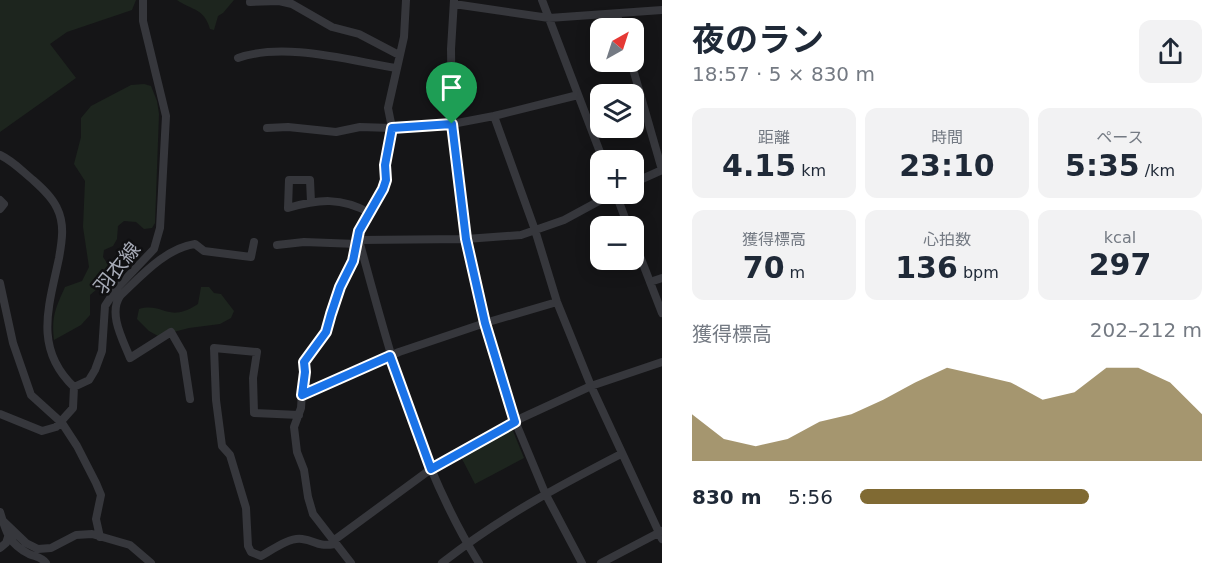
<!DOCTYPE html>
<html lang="ja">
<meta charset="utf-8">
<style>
:root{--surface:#fff;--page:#f2f2f3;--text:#1f2937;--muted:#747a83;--accent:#806a33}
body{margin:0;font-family:"DejaVu Sans","Noto Sans JP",sans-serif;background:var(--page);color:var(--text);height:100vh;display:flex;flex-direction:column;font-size:22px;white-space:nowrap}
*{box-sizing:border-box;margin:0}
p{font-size:20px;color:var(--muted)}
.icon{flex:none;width:33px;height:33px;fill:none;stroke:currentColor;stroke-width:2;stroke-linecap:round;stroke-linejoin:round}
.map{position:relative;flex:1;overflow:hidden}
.sheet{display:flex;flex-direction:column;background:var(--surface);width:570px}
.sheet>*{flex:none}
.needle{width:39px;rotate:39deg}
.buttons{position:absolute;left:590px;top:18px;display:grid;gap:12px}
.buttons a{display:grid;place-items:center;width:54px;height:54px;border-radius:12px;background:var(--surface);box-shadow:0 3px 15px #0003;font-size:30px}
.pin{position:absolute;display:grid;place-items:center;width:51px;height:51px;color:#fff;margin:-62px -26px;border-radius:50% 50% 50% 0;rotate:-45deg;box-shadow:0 0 6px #0007}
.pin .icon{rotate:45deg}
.round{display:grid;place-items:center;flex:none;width:63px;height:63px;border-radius:12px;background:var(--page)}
.summary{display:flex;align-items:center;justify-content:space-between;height:102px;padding:0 30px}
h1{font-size:33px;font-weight:700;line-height:45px}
.figures{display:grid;grid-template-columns:repeat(3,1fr);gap:9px;height:102px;padding:6px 30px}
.figures div{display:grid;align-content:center;border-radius:12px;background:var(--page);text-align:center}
.figures b{font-size:30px;font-weight:700}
.figures small{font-size:16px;font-weight:400}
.figures p{font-size:16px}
.chart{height:168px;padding:12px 30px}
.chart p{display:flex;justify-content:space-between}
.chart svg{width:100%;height:108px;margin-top:6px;fill:var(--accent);opacity:.7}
ul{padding:0 30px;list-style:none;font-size:20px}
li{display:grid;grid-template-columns:96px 72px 1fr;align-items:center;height:45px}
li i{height:15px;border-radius:8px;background:var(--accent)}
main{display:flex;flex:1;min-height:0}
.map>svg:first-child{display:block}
.green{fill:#1d251e}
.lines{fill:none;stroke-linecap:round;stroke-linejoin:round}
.minor{stroke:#36373c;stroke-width:8}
.route-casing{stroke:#fff;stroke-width:12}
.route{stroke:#1a73e8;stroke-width:8}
.labels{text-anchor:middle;stroke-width:5;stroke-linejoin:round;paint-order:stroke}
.street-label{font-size:20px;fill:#a7abb7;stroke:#101012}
</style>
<main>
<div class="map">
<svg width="662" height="563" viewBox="0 0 662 563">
<rect width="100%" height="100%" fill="#151517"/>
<path class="green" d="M0,0h136l-4,10 -65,22 -17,12 26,34 -76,54z
M177,0h57l-11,13 -5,3 -4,14 -4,-1c-6,-21 -17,-18 -33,-29z
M144,84l7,2 6,15 2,13 -4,109 -3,5 -8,1 -8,-7 -12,-1 -6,5 -1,13 -4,7 -9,4 -1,7 6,9c-3,14 -8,20 -19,29v20l-9,10 -27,15c-3,-23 2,-33 11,-53l17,-6 7,-14 -6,-40 2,-46 -11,-17 7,-27v-19l10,-12 40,-21z
M201,287h8l5,6 7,1 13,17 -3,7 -11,6 -31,4 -31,8 -9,-5 -12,-12 2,-10c25,-7 28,15 59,-5z
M509,430l4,1 11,27 -49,26 -14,-27z"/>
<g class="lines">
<path class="minor" d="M454,0l-3,49 1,75 14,115 19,84 30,98 30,72 37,70
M542,0l61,160
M250,2l29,-1 13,3 40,23 27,7 40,21
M454,4l95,14 113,-8
M617,15l4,13
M238,58c46,-16 109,2 158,10
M631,62l31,108
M494,116l41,114 22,72 34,84 71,153
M267,128l21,-1 48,5 24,-5 32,1 60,-4 42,-8 84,-21
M0,155c13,6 22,16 33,25 9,8 19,17 24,28 8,16 5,33 2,50 -10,48 -26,90 15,129l15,-7 6,-10 7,-19 3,-45 11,-17 38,-40 6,-21 6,-112 -23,-95v-21
M633,183l29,-13
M616,194l12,32
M0,200l4,4 -4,5
M311,202l-1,-22h-21l-1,28c31,-9 53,-11 82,5
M633,238l29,75
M277,245l27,-3 53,2
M650,282l12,-4
M0,283l13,60 18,52 31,28 15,23 19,37 5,12 -5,24 4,18
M119,294l1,2c21,-20 46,-48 75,-52l9,7 47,6 3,-15
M120,296c-12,18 3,44 10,62l41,-26 12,21 7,46
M302,395l97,-43 86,-29 72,-21
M0,414l42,17 14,-4 17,-19 1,-21
M299,415l-45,-2 -1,-35 4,-26 -43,-4 2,52 6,46 8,9 16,53 2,38 3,6 10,4c11,-6 28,-19 41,-17 15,2 14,8 33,5
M0,512c6,20 9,32 29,42 7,3 13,3 17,9
M3,521l23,22 12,6 13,-1 25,-13 16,-1 38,11 21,18
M333,541l98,-72 84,-48 76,-35 71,-24
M0,548l6,-5 2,-6
M351,563l-38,-49 -5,-17 -4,-27 -7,-18 -3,-25 7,-19 3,-46 22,-30 5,-18 10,-27 12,-25 6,-31 24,-43 3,-8 -1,-15 7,-37 -4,-20 16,-71 2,-37
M442,563c57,-45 115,-76 179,-109
M479,563c-61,-98 -90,-212 -120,-323l107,-1 55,-4 43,-15 48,-26
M601,563l61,-32"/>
</g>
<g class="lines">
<defs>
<path id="route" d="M452,124l14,115 19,84 30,99 -84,47 -41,-113 -88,39 3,-23 -1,-10 22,-30 5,-18 9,-27 13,-26 6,-30 24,-42 3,-9 -1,-15 7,-37z"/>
</defs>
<use href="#route" class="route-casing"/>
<use href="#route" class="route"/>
</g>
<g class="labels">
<g class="street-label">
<text transform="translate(117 268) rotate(-51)" y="7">羽衣線</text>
</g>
</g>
</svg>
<div class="buttons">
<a><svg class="needle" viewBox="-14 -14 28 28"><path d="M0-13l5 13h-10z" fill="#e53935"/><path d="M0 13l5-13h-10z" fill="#747a83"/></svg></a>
<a><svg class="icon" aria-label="layers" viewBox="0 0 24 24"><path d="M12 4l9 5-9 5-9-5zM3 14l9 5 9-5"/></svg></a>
<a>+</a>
<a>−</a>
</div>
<div class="pin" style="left:452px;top:124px;background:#1e9e55"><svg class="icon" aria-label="arrive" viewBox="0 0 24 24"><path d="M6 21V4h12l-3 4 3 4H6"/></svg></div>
</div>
<section class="sheet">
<div class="summary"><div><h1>夜のラン</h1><p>18:57 · 5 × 830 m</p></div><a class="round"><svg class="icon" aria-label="share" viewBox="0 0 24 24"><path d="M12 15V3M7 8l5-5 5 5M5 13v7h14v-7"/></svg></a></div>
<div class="figures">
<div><p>距離</p><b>4.15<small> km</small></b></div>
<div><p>時間</p><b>23:10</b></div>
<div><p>ペース</p><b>5:35<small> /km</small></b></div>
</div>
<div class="figures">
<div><p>獲得標高</p><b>70<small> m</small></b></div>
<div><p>心拍数</p><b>136<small> bpm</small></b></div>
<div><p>kcal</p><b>297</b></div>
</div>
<div class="chart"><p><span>獲得標高</span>202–212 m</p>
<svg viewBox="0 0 160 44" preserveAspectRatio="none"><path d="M0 44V25L10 35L20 38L30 35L40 28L50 25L60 19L70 12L80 6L90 9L100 12L110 19L120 16L130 6L140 6L150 12L160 25V44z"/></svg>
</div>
<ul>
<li><b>830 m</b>5:56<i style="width:67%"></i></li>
</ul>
</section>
</main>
